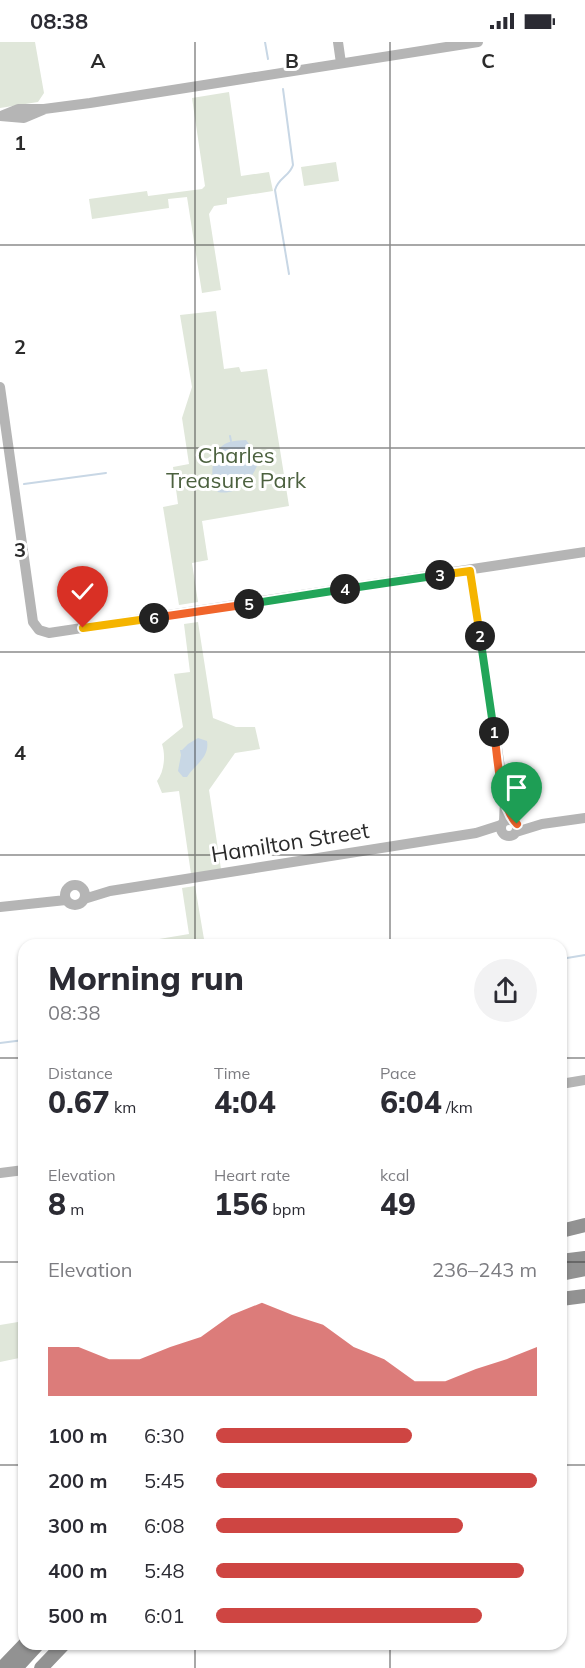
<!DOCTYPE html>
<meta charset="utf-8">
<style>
:root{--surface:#fff;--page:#f2f2f3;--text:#2b2b33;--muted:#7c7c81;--accent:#ce4542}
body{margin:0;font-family:Mulish,sans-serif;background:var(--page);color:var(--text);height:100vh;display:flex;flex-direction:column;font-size:22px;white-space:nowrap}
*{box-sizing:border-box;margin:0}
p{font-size:20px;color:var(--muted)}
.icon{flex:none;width:33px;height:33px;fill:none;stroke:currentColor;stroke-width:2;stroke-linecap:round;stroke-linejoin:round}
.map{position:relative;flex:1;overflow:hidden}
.sheet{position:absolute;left:18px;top:897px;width:549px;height:711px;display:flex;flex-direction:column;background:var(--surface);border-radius:18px;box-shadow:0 2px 4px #0004}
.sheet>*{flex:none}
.pin{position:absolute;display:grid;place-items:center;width:51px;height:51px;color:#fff;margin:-62px -26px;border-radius:50% 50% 50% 0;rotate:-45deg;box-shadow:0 0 6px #0007}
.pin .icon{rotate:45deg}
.km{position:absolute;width:30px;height:30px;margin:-15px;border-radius:50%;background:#222;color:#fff;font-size:16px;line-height:30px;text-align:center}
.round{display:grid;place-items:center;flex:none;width:63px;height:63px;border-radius:32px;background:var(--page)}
.summary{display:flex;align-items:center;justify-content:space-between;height:102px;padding:0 30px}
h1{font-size:33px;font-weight:800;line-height:45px}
.stats{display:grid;grid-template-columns:repeat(3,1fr);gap:9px;height:102px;padding:6px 30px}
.stats div{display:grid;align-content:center}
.stats b{font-size:30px;font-weight:800}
.stats small{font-size:16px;font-weight:400}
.stats p{font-size:16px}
.chart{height:168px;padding:12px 30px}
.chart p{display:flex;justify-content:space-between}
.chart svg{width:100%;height:108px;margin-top:6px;fill:var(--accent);opacity:.7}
ul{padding:0 30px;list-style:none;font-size:20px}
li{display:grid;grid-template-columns:96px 72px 1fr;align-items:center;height:45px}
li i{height:15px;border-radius:8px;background:var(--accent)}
.status{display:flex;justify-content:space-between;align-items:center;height:42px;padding:0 30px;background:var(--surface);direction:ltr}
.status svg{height:16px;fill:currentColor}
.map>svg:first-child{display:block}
.green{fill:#e0e7da}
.water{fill:#c8d7e5}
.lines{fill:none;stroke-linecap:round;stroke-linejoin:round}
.stream{stroke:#c8d7e5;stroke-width:2}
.secondary{stroke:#b5b5b5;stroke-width:10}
.highway{stroke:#929292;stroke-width:14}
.split-1-casing{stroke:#fff;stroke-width:12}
.split-2-casing{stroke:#fff;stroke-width:12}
.split-3-casing{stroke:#fff;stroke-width:12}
.split-4-casing{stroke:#fff;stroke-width:12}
.split-5-casing{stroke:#fff;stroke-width:12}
.split-6-casing{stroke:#fff;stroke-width:12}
.split-7-casing{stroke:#fff;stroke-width:12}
.split-1{stroke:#f0652b;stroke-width:8}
.split-2{stroke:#22a559;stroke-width:8}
.split-3{stroke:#f5b400;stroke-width:8}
.split-4{stroke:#22a559;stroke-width:8}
.split-5{stroke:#22a559;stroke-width:8}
.split-6{stroke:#f0652b;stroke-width:8}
.split-7{stroke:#f5b400;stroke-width:8}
.grid{fill:none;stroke:#2b2b2b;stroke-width:1.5;stroke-opacity:0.55}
.labels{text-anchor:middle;stroke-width:6;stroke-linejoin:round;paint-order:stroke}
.park-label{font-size:22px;fill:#4c613f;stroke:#fff}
.street-label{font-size:22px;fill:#2b2b2b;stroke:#fff}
.grid-label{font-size:20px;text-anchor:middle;font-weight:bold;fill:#2b2b2b;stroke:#fff;stroke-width:6;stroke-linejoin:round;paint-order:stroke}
</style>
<div class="status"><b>08:38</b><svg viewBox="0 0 49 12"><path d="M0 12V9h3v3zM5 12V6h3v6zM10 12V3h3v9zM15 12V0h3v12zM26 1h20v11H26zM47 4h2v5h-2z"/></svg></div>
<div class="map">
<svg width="585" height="1626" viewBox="0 0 585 1626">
<rect width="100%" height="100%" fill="#fff"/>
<path class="green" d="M0,0h35l9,51 -6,9 -38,6z
M229,50l12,84 28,-4 4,19 -46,7v6l-13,2 -5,8 12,76 -19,3 -15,-96 -19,2 1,9 -77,11 -3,-20 58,-8 1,5 54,-7 3,-3 -13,-88z
M336,120l3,19 -35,5 -3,-19z
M216,269l8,58 15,-2 2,5 26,-3 22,137 -87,15 6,39 -16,3 6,39 -19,3 -16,-98 15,-3 -5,-37 16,-3 -7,-46 10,-31 -12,-72z
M198,580l15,96 23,9h19l5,22 -25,4 -26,37 12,79 -30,5 -12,-83 -17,2 -5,-12c7,-9 9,-25 5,-37l21,-17 -9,-53 16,-2 -6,-48z
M195,844l10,59h-51l-1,-5 36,-6 -7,-46z
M24,1279v36l-24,5v-37z"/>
<path class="water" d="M246,398l9,12 5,-2c1,20 -19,47 -42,42 -9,-10 -7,-37 4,-46 7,-6 15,-5 24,-6z
M198,696l9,3c3,17 -13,24 -20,36h-4l-5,-6 3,-16 -1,-5h2l6,-6z"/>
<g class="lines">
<path class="stream" d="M265,0l3,17
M283,47l10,76c-3,11 -15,13 -18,25l14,84
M230,394l1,5
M207,417l9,-1
M24,442l82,-11
M561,917l24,-4
M0,1001l24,-3"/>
<path class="secondary" d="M338,0l3,21
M0,74l24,2 19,-8
M1,74l17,-7h26l46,-6 388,-61
M0,345l33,235 6,8 10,3 536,-81
M470,529l35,229 -1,21
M501 786a8 8 0 1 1 16 0a8 8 0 1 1-16 0Z
M516,790l26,-8 43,-6
M65 853a10 10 0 1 1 20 0a10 10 0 1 1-20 0Z
M84,857l26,-8 366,-58 25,-8
M0,865l66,-7
M561,1042l24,-4
M0,1131l24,-3"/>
<path class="highway" d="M561,1189l24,-6
M561,1219l24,-3
M561,1232l24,-5
M561,1257l24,-3
M2,1626l23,-24
M16,1626l22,-24
M41,1626l23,-24"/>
</g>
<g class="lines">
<defs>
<path id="split-1" d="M494,690c4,26 5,73 23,92"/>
<path id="split-2" d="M480,594l14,96"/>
<path id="split-3" d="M440,533l30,-4 10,65"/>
<path id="split-4" d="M345,547l95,-14"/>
<path id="split-5" d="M249,562l96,-15"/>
<path id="split-6" d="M154,576l95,-14"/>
<path id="split-7" d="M83,586l71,-10"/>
</defs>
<use href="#split-1" class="split-1-casing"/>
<use href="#split-2" class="split-2-casing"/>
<use href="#split-3" class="split-3-casing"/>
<use href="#split-4" class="split-4-casing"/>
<use href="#split-5" class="split-5-casing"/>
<use href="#split-6" class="split-6-casing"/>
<use href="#split-7" class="split-7-casing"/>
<use href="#split-1" class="split-1"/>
<use href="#split-2" class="split-2"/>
<use href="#split-3" class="split-3"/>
<use href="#split-4" class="split-4"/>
<use href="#split-5" class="split-5"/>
<use href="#split-6" class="split-6"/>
<use href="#split-7" class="split-7"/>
</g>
<path class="grid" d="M195,0v903M390,0v903M0,203h585M0,406h585M0,610h585M0,813h585M0,1016h24M561,1016h24M0,1220h24M561,1220h24M0,1423h24M561,1423h24M195,1602v24M390,1602v24"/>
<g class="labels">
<g class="park-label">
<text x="236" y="421">Charles<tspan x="236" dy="25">Treasure Park</tspan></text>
</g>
<g class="street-label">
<text transform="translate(290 800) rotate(-9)" y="8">Hamilton Street</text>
</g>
</g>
<g class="grid-label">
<text x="98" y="26">A</text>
<text x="292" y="26">B</text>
<text x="488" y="26">C</text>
<text x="20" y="108">1</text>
<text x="20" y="312">2</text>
<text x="20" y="515">3</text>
<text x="20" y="718">4</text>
</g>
</svg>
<div class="pin" style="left:517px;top:782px;background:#1e9e55"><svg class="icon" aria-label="arrive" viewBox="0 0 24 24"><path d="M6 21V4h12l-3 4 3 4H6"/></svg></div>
<div class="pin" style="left:83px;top:586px;background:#d93025"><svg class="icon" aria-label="check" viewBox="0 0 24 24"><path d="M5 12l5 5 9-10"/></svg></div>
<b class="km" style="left:494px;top:690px">1</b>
<b class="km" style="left:480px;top:594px">2</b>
<b class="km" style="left:440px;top:533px">3</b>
<b class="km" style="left:345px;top:547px">4</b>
<b class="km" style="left:249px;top:562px">5</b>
<b class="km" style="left:154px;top:576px">6</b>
<section class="sheet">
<div class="summary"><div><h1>Morning run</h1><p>08:38</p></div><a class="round"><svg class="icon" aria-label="share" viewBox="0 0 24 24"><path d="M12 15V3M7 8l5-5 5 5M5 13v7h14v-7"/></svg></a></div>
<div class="stats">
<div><p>Distance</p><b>0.67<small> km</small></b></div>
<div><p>Time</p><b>4:04</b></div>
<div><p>Pace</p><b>6:04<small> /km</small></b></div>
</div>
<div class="stats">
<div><p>Elevation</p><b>8<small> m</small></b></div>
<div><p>Heart rate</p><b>156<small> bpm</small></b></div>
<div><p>kcal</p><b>49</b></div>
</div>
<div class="chart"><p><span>Elevation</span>236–243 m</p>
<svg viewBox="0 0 160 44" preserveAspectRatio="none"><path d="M0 44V24L10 24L20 29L30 29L40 24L50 20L60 11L70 6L80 11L90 15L100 24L110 29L120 38L130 38L140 33L150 29L160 24V44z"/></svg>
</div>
<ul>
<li><b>100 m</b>6:30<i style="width:61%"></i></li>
<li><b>200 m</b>5:45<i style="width:100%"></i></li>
<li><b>300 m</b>6:08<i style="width:77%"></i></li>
<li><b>400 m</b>5:48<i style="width:96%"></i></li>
<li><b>500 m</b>6:01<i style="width:83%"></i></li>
</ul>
</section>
</div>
